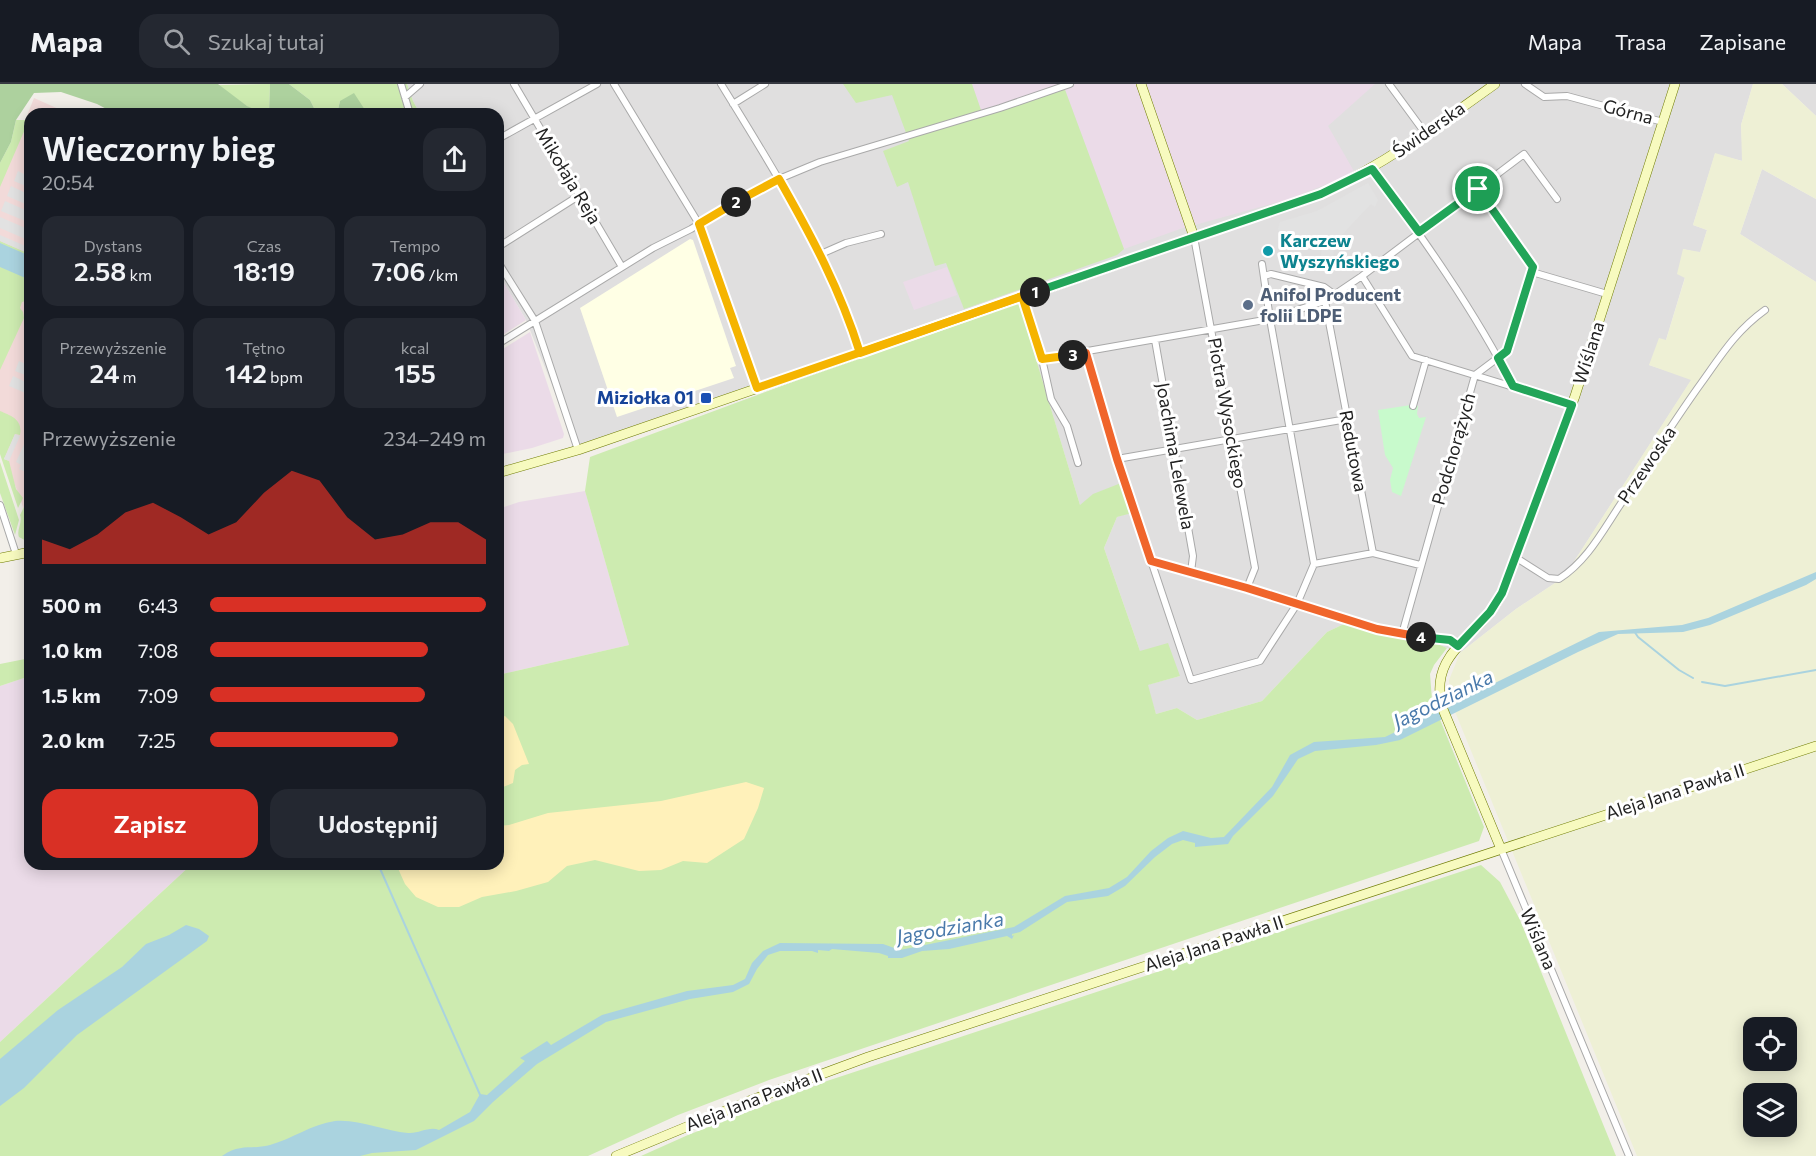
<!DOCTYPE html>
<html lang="pl">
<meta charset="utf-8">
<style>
:root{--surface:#171b24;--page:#242831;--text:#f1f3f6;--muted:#9ea1a6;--line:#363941;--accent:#d93025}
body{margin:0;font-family:Commissioner,sans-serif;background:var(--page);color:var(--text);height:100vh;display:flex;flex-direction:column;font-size:22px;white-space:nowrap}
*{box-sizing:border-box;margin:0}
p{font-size:20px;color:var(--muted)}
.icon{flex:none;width:33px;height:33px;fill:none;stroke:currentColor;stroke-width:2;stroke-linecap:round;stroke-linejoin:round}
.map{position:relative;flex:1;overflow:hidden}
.details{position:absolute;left:24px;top:24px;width:480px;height:762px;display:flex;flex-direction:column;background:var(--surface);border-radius:18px;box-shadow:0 3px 15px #0003}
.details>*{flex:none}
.buttons{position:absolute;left:1743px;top:933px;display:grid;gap:12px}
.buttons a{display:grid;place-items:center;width:54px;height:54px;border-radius:12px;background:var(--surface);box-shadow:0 3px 15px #0003;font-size:30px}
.pin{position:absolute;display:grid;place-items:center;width:51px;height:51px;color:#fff;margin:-26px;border:3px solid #fff;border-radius:50%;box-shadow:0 2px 6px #0007}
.km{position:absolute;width:30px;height:30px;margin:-15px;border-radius:50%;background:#222;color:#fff;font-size:16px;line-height:30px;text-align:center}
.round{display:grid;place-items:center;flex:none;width:63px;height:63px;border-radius:18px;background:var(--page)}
.overview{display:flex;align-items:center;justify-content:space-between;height:102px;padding:0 18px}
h1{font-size:33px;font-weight:600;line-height:45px}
.figures{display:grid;grid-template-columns:repeat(3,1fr);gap:9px;height:102px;padding:6px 18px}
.figures div{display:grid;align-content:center;border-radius:15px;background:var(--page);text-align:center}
.figures b{font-size:26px;font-weight:600}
.figures small{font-size:16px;font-weight:400}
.figures p{font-size:16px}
.chart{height:168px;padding:12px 18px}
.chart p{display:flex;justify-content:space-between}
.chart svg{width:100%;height:108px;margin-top:6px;fill:var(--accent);opacity:.7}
.primary-button{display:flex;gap:12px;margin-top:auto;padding:12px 18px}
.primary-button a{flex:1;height:69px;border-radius:18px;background:var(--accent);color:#fff;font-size:24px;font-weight:600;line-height:69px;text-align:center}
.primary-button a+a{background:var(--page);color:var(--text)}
ul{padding:0 18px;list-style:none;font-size:20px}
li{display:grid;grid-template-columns:96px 72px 1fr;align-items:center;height:45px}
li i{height:15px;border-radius:8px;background:var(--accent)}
header{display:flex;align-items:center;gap:36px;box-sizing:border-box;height:84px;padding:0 30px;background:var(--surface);border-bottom:2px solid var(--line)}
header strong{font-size:28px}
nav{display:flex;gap:33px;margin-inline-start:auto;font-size:21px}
.search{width:420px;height:54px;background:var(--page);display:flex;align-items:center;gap:15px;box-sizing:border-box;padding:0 21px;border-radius:18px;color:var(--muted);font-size:22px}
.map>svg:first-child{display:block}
.residential{fill:#e0dfdf}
.commercial{fill:#f2dad9}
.industrial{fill:#ebdbe8}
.education{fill:#ffffe5}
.farmland{fill:#eef0d5;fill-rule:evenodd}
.grass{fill:#cdebb0}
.forest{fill:#add19e}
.sand{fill:#fff1ba}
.park{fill:#c8facc}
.parking{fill:#e2e2e2}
.water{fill:#aad3df}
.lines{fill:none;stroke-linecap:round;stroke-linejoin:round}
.stream{stroke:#aad3df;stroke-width:2}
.street-casing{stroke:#a9a9a9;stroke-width:8}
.secondary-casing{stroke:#707d05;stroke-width:10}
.street{stroke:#fff;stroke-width:6}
.secondary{stroke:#f7fabf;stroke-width:9}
.split-1-casing{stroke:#fff;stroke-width:12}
.split-2-casing{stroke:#fff;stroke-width:12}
.split-3-casing{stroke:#fff;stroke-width:12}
.split-4-casing{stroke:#fff;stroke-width:12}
.split-5-casing{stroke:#fff;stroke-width:12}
.split-1{stroke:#22a559;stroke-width:8}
.split-2{stroke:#f5b400;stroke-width:8}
.split-3{stroke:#f5b400;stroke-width:8}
.split-4{stroke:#f0652b;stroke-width:8}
.split-5{stroke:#22a559;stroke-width:8}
.culture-dot{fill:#0f9aa8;stroke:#fff;stroke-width:2}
.service-dot{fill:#5c6f8a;stroke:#fff;stroke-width:2}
.transit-dot{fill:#1a4fb4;stroke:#fff;stroke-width:2}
.labels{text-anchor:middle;stroke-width:6;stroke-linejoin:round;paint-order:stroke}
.street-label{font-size:18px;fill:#222;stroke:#fff}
.culture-label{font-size:18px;font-weight:bold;fill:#0d838f;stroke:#fff;text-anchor:start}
.service-label{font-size:18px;font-weight:bold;fill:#4e5e75;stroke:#fff;text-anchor:start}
.transit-label{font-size:18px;font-weight:bold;fill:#164399;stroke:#fff;text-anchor:end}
.water-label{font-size:20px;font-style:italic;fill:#4a7aab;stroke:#fff}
</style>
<header>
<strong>Mapa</strong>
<div class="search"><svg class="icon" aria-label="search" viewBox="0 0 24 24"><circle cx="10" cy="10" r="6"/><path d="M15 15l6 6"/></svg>Szukaj tutaj</div>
<nav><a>Mapa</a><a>Trasa</a><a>Zapisane</a></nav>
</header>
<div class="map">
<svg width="1816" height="1072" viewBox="0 0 1816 1072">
<rect width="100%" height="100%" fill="#f2efe9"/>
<path class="residential" d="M407,0h1346l-12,41 2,36 -28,-7 -22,71 14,5 -7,23 -17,-4 2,28 -19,63 -17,25 43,14 -128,198 -48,32 -56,44 -21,-8 -95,-21 -17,8 -65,69 -65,19 -20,-12 -21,6 -9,-29 33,-9 -40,-25 -36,-103 13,-31 15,-5 -52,-7 -61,-201 -157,52 -282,99 -54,-135 -28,-47v-159h-78l-7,-13z
M1782,0h34v32z
M1762,85l54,30v83l-76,-48z"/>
<path class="commercial" d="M34,14l36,16h-40v412l-30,-82v-261z"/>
<path class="industrial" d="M972,0h403l-47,42 27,47 -66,26 -109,30 -56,20 -60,-162 -82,26z
M947,183l10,28 -43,15 -11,-28z
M498,189l28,47 -28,18z
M530,248l34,102 -1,4 -31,10 -34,7v-103z
M585,407l44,154 -131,30v-166l21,-7z
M30,592v188h162l-192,178v-356z"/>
<path class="education" d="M690,155l3,1 43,126 -6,2 4,10 -117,39 -37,-109z"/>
<path class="farmland" d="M1753,0h29l34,32v83l-54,-30 -22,65 76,48v874h-179l-188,-459v-17l11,-27 56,-44 48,-32 127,-197 -42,-15 10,-27 7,2 19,-62 -8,-4 6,-25 17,3 7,-22 -14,-5 22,-72 27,8 -1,-36zM1754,944h32v32h-32zM1754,1010h32v32h-32z"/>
<path class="grass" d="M270,0l-1,30c-19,-1 -36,-19 -51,-29z
M289,0h118l6,17 7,13h-46l-34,-13 -3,13h-20l-7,-14z
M843,0h129l10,29 82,-26 60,162 -7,6 -153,54 -18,-46 -11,3 -27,-84 -11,5 -14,-36 26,-10 -17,-46 -36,8z
M16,36h13l-29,67v-24l11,-21z
M0,157l30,13v46l-8,2 -2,6 3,4 1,6 -24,52z
M1019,219l61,202 13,-11 28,-11 11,30 -15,4 -13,31 36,103 28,-8 12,33 -32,9 8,29 21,-6 20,12 65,-19 65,-69 17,-8 96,21 7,3 -13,17 -4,9 2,26 52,127 -5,14 -710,239 -91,35 -90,41h-588v-114l192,-178h306v-189l131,-30 -44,-154 5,-34 272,-101z
M0,327c12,5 23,9 20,24l-5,-1 -11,25 5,2 7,28 7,9 -5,10 -18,-54z
M0,378l19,58 -4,15 -15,-42z
M25,421l5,2v36l-11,-6c-3,-7 4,-14 1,-22z
M30,574v18l-30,10v-22z
M1481,781l19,17 20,38 96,236h-975l47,-21 139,-54z"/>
<path class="forest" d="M0,0h218l29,22 18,8h-149l-19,-10 -36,-12 -27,1 -18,27 -5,22 -11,21z
M270,0h19l21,16 7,14h-48z
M354,9l11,17 9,4h-37l3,-13z"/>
<path class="sand" d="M505,632l8,8 16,40 -7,1 -7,5 -2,13 -15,6v-71z
M746,698l18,6 -6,20 -14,31 -37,24 -24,-2 -22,9 -22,1 -44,-11 -28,6 -19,16 -32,9 -34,6 -23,10h-21l-22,-10 -11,-13 -9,-20h102v-38l11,-1 39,-12 113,-12z"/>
<path class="park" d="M1411,321l7,1 -1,8 2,4 7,-1 -25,79 -9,-4 -2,-12 3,-12 -8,-13 -7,-45z"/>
<path class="parking" d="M18,87l12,6v11l-16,-7z
M1368,99l10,17 -3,7 -4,-3 -35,37 -5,24h-12l4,-22 -43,-9 -2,-5 2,-7 37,-11z
M11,102l19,9v11l-23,-10z
M5,117l25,11v11l-29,-12z
M0,133l30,13v11l-30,-13z
M0,151l30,13v6l-30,-13z
M19,277l11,5v11l-15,-6z
M13,292l17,8v11l-21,-9z
M30,347v25l-6,15 -5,-2 2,-4 -5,-3z
M15,350l5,2 -11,25 -5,-2z"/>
<path class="water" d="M0,159l30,13v24l-30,-13z
M1816,488v7l-10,6 -96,40 -27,7 -65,2 -40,18 -178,88 -24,5 -61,6 -17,8 -25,37 -40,40 -5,8 -33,3v-4l-12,-3 -11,4 -17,13 -30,29 -17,10 -41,6 -47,30 -8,2v2l2,-1 -2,4 -5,-3 -58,13 -27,2 -20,7h-14v-2l-9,-3 -47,-4 -3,2 -11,-1v3l-6,-2h-32l-12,4 -11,14 -8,15 -16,8 -43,7 -84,23 -69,42 -44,38 -19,19 -58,29 -44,3 -12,3h-138c19,-13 28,-6 48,-11 22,-6 42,-21 65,-24 25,-2 49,10 73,12 11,1 21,-7 31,-3l31,-18 10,-18 7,1 38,-34 -5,-3 27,-17 4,4 51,-30 85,-24 46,-6 12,-6 7,-16 11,-12 17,-8 103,1 17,6 114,-23 51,-31 44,-8 18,-11 24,-26 17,-13 15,-7 28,7 13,-1 48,-50 18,-32 24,-13 71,-5 214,-105 83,-7 26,-7z
M186,841l13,4 10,7 -2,5 -130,94 -53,53 -24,18v-47l58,-49 64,-43 24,-23 23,-9z"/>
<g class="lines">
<path class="stream" d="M1634,547l4,6 41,33 14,8
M1702,598l23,4 91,-16
M378,780l103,233"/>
<defs>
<path id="street" d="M401,0l9,30
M514,0l108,183
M614,0l85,140 58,164
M721,0c54,87 107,171 139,269
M1389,0l36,49
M1525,0l19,13 23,-1 96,26
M405,13l15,-13
M733,20l32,-20
M498,55l99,-55
M1372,85c51,69 102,141 141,217
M1194,153l61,331 -8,20
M498,163l82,-52
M821,170l25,-11 35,-9
M498,178l37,59 43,129
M1532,188l75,22
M1264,192l7,-2 53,13 11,8
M1362,192l50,80 160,49
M1022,212l20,63 228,-40 55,-18 37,-25 162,-122 33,45
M1325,217l48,252 47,12
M1155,256l38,216 -2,16
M498,260l155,-96 38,-19 53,-33 35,-17 41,-17 180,-54 70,-24
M1085,269l32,106 74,221 69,-19 37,-57 17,-40 -44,-245 -8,-55
M1042,275l9,40 16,27 11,37
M1413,322l13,-46
M1117,375l230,-40
M0,421l16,49
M1515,473l33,21 11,1c28,-18 43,-47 61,-74 27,-41 53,-83 82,-123 20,-28 34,-51 63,-72
M1151,477l96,27 130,41 73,11 9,6
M1314,480l59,-11
M1402,550l73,-259 32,-24 26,-84 -56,-78
M1501,765l128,307"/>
<path id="secondary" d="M1141,0l53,153
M498,389l80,-23 743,-256c64,-30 117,-69 174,-110
M0,474l30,-6
M1501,765l-59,-142c-14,-58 40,-70 60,-114l73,-197 100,-312
M616,1072l133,-55 119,-44 948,-311"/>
</defs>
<use href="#street" class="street-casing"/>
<use href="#secondary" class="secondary-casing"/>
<use href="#street" class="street"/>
<use href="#secondary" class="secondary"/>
</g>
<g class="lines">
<defs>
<path id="split-1" d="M1035,208l286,-98 51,-25 47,63 59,-43"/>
<path id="split-2" d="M736,118l-37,22 58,164 278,-96"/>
<path id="split-3" d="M736,118l43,-23c33,58 61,110 81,174l162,-57 20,63 31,-4"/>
<path id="split-4" d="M1073,271l13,-2 31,106 34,102 96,27 130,41 44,8"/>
<path id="split-5" d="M1421,553l29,3 8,6 32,-34 12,-19 70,-188 -59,-19 -15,-28 9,-7 26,-84 -55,-78"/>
</defs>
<use href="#split-1" class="split-1-casing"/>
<use href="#split-2" class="split-2-casing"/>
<use href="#split-3" class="split-3-casing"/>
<use href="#split-4" class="split-4-casing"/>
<use href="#split-5" class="split-5-casing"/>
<use href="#split-1" class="split-1"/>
<use href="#split-2" class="split-2"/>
<use href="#split-3" class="split-3"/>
<use href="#split-4" class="split-4"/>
<use href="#split-5" class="split-5"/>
</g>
<circle class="culture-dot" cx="1268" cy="167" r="6"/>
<circle class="service-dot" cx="1248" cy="221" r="6"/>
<rect class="transit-dot" x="700" y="308" width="12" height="12" rx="3"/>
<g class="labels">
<g class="street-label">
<text transform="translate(1628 28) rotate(15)" y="6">Górna</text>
<text transform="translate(1429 46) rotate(-35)" y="6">Świderska</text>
<text transform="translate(568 92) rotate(59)" y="6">Mikołaja Reja</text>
<text transform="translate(1589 269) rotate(-72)" y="6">Wiślana</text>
<text transform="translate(1227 329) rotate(80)" y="6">Piotra Wysockiego</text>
<text transform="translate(1454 365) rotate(-74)" y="6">Podchorążych</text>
<text transform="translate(1353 367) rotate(79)" y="6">Redutowa</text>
<text transform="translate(1175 372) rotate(80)" y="6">Joachima Lelewela</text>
<text transform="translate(1647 381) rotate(-56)" y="6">Przewoska</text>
<text transform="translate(1675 708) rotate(-18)" y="6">Aleja Jana Pawła II</text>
<text transform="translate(1538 855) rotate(67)" y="6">Wiślana</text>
<text transform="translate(1214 860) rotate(-18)" y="6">Aleja Jana Pawła II</text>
<text transform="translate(754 1016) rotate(-21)" y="6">Aleja Jana Pawła II</text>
</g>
<g class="culture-label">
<text x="1280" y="163">Karczew<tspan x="1280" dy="21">Wyszyńskiego</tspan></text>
</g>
<g class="service-label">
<text x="1260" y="217">Anifol Producent<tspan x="1260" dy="21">folii LDPE</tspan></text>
</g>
<g class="transit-label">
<text x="694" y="320">Miziołka 01</text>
</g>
<g class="water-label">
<text transform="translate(1443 615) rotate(-26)" y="7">Jagodzianka</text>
<text transform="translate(950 844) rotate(-10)" y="7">Jagodzianka</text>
</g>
</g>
</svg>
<div class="buttons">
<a><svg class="icon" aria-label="locate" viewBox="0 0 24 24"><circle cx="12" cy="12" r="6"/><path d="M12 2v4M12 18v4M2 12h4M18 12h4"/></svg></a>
<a><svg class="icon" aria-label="layers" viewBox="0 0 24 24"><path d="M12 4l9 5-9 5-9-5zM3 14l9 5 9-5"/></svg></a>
</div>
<div class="pin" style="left:1478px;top:105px;background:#1e9e55"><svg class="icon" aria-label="arrive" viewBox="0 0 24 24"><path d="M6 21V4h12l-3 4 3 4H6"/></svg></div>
<b class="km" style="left:1035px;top:208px">1</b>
<b class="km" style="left:736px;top:118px">2</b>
<b class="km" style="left:1073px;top:271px">3</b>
<b class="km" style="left:1421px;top:553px">4</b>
<section class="details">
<div class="overview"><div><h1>Wieczorny bieg</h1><p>20:54</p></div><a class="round"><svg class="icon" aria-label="share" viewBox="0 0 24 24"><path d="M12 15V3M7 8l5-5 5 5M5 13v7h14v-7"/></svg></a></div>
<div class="figures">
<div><p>Dystans</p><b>2.58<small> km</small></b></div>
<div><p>Czas</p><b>18:19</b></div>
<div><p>Tempo</p><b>7:06<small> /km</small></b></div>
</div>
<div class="figures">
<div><p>Przewyższenie</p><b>24<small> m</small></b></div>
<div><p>Tętno</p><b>142<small> bpm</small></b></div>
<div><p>kcal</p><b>155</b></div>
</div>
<div class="chart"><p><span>Przewyższenie</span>234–249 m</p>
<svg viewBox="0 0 160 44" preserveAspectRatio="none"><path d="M0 44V34L10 38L20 32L30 23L40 19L50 25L60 32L70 27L80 15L90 6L100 10L110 25L120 34L130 32L140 27L150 27L160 34V44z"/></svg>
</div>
<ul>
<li><b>500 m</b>6:43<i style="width:100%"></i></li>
<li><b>1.0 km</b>7:08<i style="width:79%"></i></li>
<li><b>1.5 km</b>7:09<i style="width:78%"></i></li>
<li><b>2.0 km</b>7:25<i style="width:68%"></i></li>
</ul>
<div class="primary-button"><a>Zapisz</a><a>Udostępnij</a></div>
</section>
</div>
